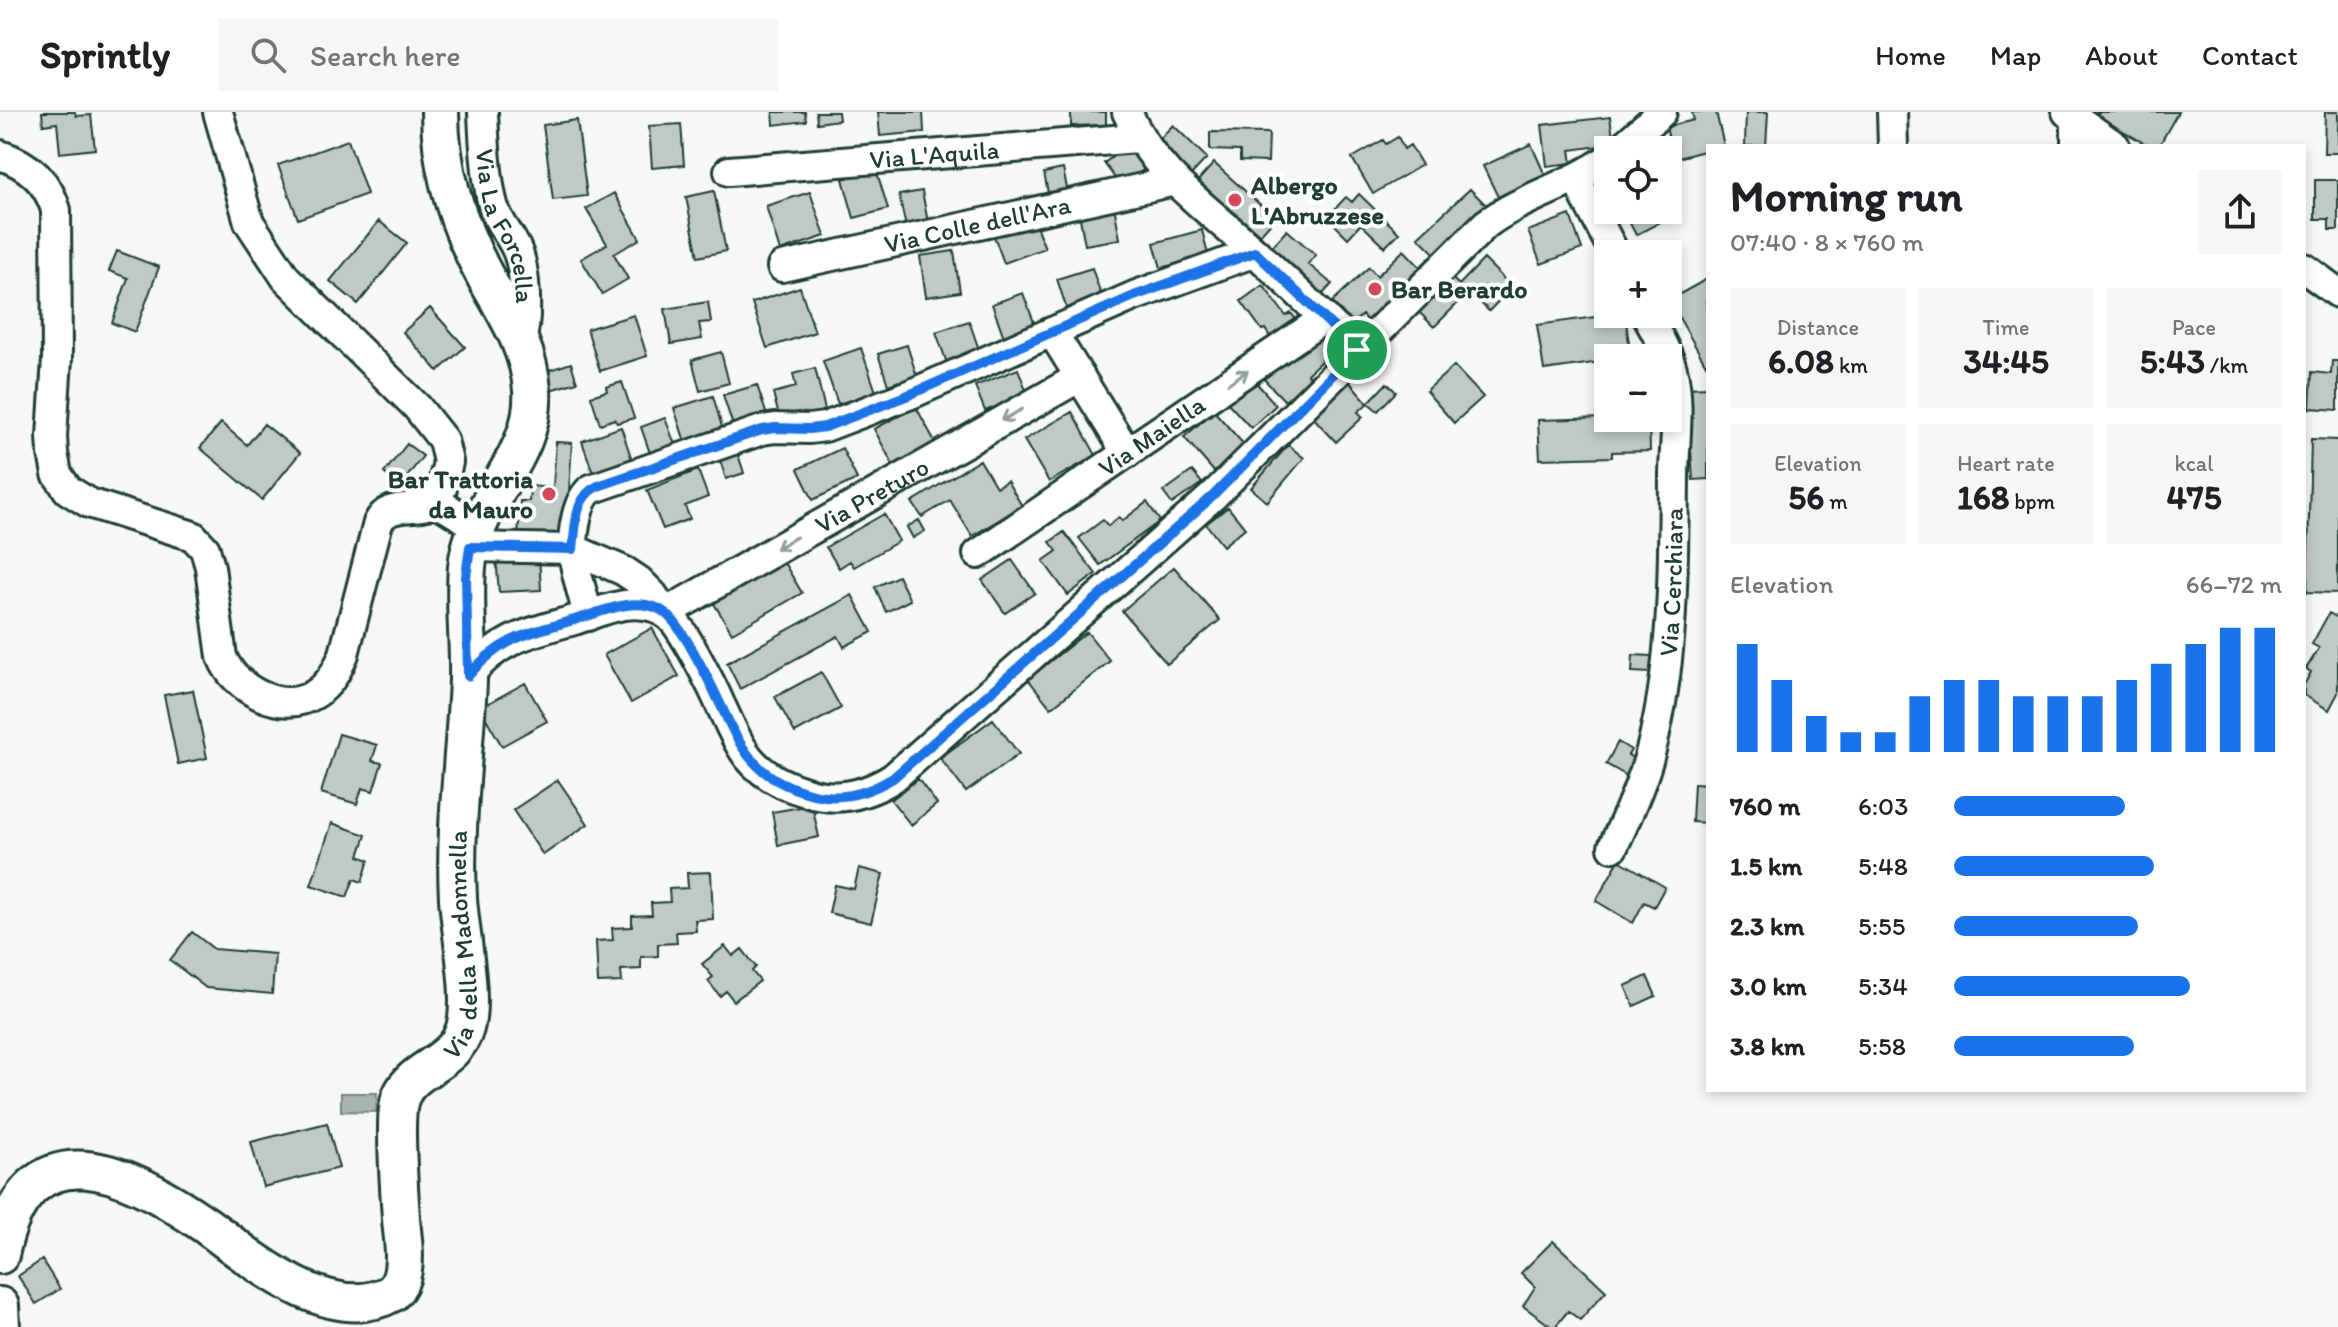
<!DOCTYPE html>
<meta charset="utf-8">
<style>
:root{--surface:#fff;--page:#f6f6f6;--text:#202124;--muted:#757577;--line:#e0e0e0;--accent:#1a73e8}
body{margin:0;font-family:Itim,sans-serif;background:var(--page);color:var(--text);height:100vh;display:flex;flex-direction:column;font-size:30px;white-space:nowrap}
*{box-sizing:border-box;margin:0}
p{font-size:26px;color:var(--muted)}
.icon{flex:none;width:44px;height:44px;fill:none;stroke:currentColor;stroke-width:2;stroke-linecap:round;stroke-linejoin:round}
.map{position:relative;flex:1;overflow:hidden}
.details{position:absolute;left:1706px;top:32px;width:600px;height:948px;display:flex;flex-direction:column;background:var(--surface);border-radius:0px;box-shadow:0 4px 12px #0003}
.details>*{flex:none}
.tools{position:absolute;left:1594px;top:24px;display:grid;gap:16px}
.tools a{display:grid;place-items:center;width:88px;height:88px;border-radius:0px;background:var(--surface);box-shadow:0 4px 12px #0003;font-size:40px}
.pin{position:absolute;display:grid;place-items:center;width:68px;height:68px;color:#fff;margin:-34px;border:4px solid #fff;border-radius:50%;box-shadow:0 2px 8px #0007}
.round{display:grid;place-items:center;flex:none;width:84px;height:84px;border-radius:0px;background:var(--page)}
.overview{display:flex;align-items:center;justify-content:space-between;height:136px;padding:0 24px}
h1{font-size:44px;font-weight:700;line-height:60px}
.stats{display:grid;grid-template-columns:repeat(3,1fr);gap:12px;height:136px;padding:8px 24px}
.stats div{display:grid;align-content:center;border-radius:0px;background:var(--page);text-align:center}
.stats b{font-size:34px;font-weight:700}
.stats small{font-size:22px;font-weight:400}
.stats p{font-size:22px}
.chart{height:224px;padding:16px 24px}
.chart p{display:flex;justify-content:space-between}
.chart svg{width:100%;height:144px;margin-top:8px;stroke:var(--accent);stroke-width:6}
ul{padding:0 24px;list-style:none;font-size:26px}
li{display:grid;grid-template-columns:128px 96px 1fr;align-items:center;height:60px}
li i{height:20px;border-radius:10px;background:var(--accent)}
header{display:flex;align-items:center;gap:48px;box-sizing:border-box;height:112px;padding:0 40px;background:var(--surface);border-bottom:2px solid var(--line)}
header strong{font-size:38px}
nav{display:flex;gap:44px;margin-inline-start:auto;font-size:28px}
.search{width:560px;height:72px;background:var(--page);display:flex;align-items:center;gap:20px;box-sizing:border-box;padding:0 28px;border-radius:0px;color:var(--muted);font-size:30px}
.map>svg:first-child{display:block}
.water{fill:#aab5b1;stroke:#72857f;stroke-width:2}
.building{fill:#c0c9c6;stroke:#1f3d34;stroke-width:2}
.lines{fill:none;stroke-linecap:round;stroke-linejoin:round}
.minor-casing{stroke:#1f3d34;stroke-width:34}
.major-casing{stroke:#1f3d34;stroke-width:42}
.minor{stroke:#fff;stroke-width:28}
.major{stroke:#fff;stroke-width:36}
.oneway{stroke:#8f9e9a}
.route-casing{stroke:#fff;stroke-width:16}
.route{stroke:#1a73e8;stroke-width:10}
.poi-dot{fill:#d1495b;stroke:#fff;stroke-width:3}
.labels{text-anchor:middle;stroke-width:8;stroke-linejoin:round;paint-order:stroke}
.street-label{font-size:26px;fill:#1f3d34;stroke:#fff}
.poi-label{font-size:26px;font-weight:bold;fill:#1f3d34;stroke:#fff;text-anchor:start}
</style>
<header>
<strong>Sprintly</strong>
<div class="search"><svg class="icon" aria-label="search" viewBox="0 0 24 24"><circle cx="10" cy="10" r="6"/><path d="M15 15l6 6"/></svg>Search here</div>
<nav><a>Home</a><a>Map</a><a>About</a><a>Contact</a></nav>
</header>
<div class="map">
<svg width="2338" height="1215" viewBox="0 0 2338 1215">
<rect width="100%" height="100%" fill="#f6f7f7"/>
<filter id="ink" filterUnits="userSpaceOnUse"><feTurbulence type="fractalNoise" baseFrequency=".0125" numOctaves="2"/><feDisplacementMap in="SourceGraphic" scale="16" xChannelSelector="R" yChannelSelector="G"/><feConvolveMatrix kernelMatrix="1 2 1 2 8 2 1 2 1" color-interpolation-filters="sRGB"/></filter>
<g filter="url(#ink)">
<path class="water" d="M341,981h36l-1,19 -35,-1z"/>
<path class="building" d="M42,0h33l1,4 15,-1 4,34 -35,4 -3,-30 -14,2z
M773,0h32l1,9 -32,4z
M816,0h22l1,8 -22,3z
M878,0h45l1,20 -44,4z
M1071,0h35v13l-35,1z
M1692,0h24l8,34h-16v4l-34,9 -8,-32 28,-7z
M1746,0h22l-2,34h-21z
M2093,0h85l-19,34h-10l-57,-33z
M2325,0h13v41h-14z
M1610,5l4,27 -44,6 2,13 -25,3 -5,-41z
M577,8l10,76 -34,4 -10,-75z
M681,12l3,41 -32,3 -3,-42z
M1173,13l34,33 -19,20 -34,-33z
M1210,20l59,1 -1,29 -28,-1v-10l-30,-1z
M1398,25l6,12 6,-4 12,20 -49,29 -21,-36 31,-18 3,4z
M348,28l19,54 -69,25 -20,-54z
M1134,30l16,23 -29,21 -17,-23z
M1531,32l14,31 -47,22 -15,-31z
M1214,51l61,55 -18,20 -61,-55z
M876,57l12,40 -34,9 -11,-39z
M1063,57l6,29 -19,5 -6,-30z
M2315,68h23v50h-9v-11h-14z
M1470,77l19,19 -53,47 -18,-18z
M714,79l12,60 -28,6 -12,-60z
M922,79l7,37 -22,4 -8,-37z
M810,80l15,44 -45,15 -14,-45z
M614,81l26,46 -26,15 14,25 -26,15 -21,-35 26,-15 -21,-35z
M1359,82l40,39 -14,14 -24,-23 -13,14 -21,-21 19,-20 6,5z
M1114,94l6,33 -35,6 -6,-32z
M1623,98h45l4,6 -36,19z
M1570,103l12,34 -41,15 -13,-33z
M379,109l28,22 -49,61 -28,-23z
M1034,109l11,27 -41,15 -10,-27z
M1202,118l6,25 -47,13 -7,-25z
M1287,118l29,25 -8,9 24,20 -12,13 -52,-46z
M1404,138l19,20 -55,52 -6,-7 -9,9 -21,-22 37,-35 8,9z
M117,139l42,16 -24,65 -23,-9 16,-45 -19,-7z
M954,139l6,41 -34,5 -6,-41z
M1484,147l28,28 -23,24 -20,-19 -35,35 -18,-18 33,-34 10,10z
M1092,156l11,33 -35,12 -11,-34z
M1707,167l1,85 -2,1 -37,-65z
M1263,173l23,31 5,-3 9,11 -26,19 -9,-14 -3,1 -21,-29z
M800,175l15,45 -48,16 -15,-45z
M1023,181l13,35 -31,12 -13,-36z
M708,190l3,20 -12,1 3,16 -31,5 -6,-35z
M430,196l35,39 -27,24 -35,-39z
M1617,202h8l6,44h-23v3l-64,9 -7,-45z
M634,203l13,41 -47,15 -13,-42z
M969,209l12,34 -33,11 -12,-34z
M1316,219l17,19 -26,24 4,4 -26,23 -25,-26z
M907,233l12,38 -18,5 -2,-7 -11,4 -10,-31z
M861,236l15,44 -38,12 -15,-43z
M721,240l8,31 -29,8 -8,-31z
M2332,249h6v49l-28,-2 2,-36 19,2z
M571,251l6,19 -27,8 -6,-18z
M1454,254l29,31 -29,26 -28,-32z
M815,256l11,46 -25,6 -2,-8 -20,4 -6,-23 23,-6 -3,-13z
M1018,257l10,26 -43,16 -10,-25z
M1346,266l22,25 -10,9 5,5 -27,25 -26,-28z
M1253,267l23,26 -25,23 -24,-26z
M622,270l12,36 -17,5 -2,-4 -15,5 -9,-28 16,-5 -1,-4z
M1387,271l9,9 -18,19 -10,-8z
M757,273l11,34 -34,10 -11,-34z
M1708,275v92l-15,1 -6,-92z
M713,284l11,38 -38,11 -12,-37z
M916,295l23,42 -23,12 -4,-6 -19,10 -19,-36z
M1606,298h2v8h41l1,33 -38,1v5l-72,2 -2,-39 68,-2z
M1214,299l32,36 -30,27 -32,-37z
M1072,300l24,43 -47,27 -25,-42z
M665,306l12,32 -25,9 -11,-32z
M221,311l26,22 17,-21 36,29 -38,47 -62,-52z
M621,315l13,39 -39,13 -13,-38z
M2311,327l27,1v153l-31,-1z
M556,330l16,1 -6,97 -48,-3 2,-36h9l1,-15 23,2z
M407,332l16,12 -23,30 -16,-13z
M1288,333l16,13 -37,44 -16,-14z
M736,336l8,25 -18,6 -8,-25z
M842,336l15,31 -44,21 -15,-31z
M980,348l16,27 11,-6 15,25 -50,30 -22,-36 -28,17 -10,-15z
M698,358l10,27 -23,9 5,13 -27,10 -16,-39z
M1192,359l10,12 -30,21 -9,-12z
M1147,390l13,19 -60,44 -21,-27 24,-18 5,6 11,-9 3,4z
M1228,395l17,21 -22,18 -17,-22z
M884,402l15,27 -45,26 -4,-6 -11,7 -13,-21z
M919,408l6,11 -12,7 -6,-11z
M1064,420l32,42 -28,21 -25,-34 14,-10 -7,-9z
M539,443l2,35 -42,2 -3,-34z
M1012,448l23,33 -30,20 -23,-33z
M783,449l19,32 -70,40 -19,-31z
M1174,455l46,53 -53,44 -45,-53z
M898,464l12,24 -24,12 -11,-25z
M852,483l20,37 -28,15 -6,-11 -98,53 -13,-26z
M2329,501l9,5v75l-9,17 -25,-15v-10l7,-13 -5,-3 13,-21 -7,-4z
M652,516l27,48 -48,27 -27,-48z
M1087,520l23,29 -59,47 -23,-29z
M1633,543l19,1 -1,17 -19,-1z
M821,560l20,36 -46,25 -20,-36z
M525,571l22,38 -45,25 -22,-38z
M193,578l14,68 -29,6 -14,-69z
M993,607l26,35 -53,38 -26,-34z
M339,622l38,11 -5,16 10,2 -9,28 -11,-3 -5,16 -36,-11z
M1618,630l13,8 -3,5 10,6 -9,16 -23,-13z
M918,667l19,25 -26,21 -20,-25z
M558,668l30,44 -45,31 -30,-45z
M1694,671l14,1v39l-16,-1z
M812,693l7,32 -41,8 -6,-33z
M332,711l34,12 -7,21 10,4 -7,22 -8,-3 -7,18 -36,-12z
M1619,748l46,27 -11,20 -10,-5 -11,21 -37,-22z
M859,756l24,6 -12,49 -42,-10 6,-28 19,4z
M711,760l2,47 -18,1 1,11 -20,1 1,11 -19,1v12l-17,1v12l-20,1 1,12 -24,1 -2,-42 17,-1 -1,-12 20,-1v-11l20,-1 -1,-12 19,-1 -1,-13 19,-1 -1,-15z
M192,820l22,17 61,5 -3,40 -66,-6 -36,-28z
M725,834l8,10 9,-7 14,18 -4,4 8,10 -26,20 -8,-10 -6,5 -12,-15 5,-4 -11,-13z
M1647,864l9,20 -22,10 -9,-20z
M327,1011l12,45 -76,19 -12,-45z
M1553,1129l53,50 -26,29 -12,-9 -13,16h-3l-29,-21 12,-19 -14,-14z
M42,1148l18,29 -24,15 -18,-28z"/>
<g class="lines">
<defs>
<g id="minor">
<path d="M218,0l31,110 37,56 131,129 26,33 5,22 -6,26 -6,13"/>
<path id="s1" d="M483,0c1,27 3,67 10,93 4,16 16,28 23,43 10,21 12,71 5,92"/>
<path d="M1127,0c28,63 79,95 128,140 34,32 69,64 102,98"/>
<path d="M1892,0l1,34"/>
<path d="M2067,0l48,34"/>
<path d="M2076,34v-28"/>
<path d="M1619,38l43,-38"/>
<path d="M0,43c28,9 48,27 56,55l1,149 -5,77 1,17 4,21 11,16 21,13 104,33 12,13 5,18 12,90c13,33 60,58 93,37 15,-9 23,-25 29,-40l34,-131c11,-23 38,-10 58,-22l40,25"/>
<path id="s2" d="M729,59l409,-33"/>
<path d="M1576,67l39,75"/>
<path id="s3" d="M782,155l393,-86"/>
<path d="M2304,156l34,25"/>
<path d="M1052,220l75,121"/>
<path d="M470,435l103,2 51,22 15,10 14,14 12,18"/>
<path id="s4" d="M978,442l347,-236"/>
<path id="s5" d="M665,501l415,-236"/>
<path d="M588,504c-4,-19 -15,-50 -15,-68 0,-18 4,-48 18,-59l171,-59 13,-2 34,1 16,-2 86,-33 223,-98 121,-44"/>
<path d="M468,564c32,-38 60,-43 106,-56 26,-8 56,-23 83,-12 17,7 26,26 35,41 10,18 20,36 28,55 9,18 16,38 29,54 14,17 36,28 57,34 31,10 60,3 87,-14l320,-282 273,-272c38,-28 84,-38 122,-65"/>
<path id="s6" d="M1613,735c17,-37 34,-74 42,-114 19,-83 18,-170 19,-255 0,-35 7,-74 -2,-109 -5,-20 -17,-37 -26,-55"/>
</g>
<g id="major">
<path id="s7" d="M0,1143c27,-134 129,-84 207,-29 46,34 125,101 185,67 6,-6 10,-15 11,-23 3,-17 -1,-35 -2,-52 -2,-29 -4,-58 -4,-87 0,-11 0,-25 4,-35 12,-29 54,-32 64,-68 9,-31 -5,-96 -7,-130 -4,-73 7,-145 10,-218 1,-38 -4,-76 -1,-113 6,-67 70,-110 65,-177 -3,-43 -26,-76 -46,-112 -28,-52 -46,-106 -46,-166"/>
<path d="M0,1194l1,21"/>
</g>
</defs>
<use href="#minor" class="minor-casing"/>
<use href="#major" class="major-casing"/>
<use href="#minor" class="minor"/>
<use href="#major" class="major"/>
</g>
<defs><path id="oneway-shaft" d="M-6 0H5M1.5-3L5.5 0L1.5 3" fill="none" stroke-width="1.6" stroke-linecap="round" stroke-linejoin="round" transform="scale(2)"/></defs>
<g class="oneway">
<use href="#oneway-shaft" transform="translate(1238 265) rotate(-34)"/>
<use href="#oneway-shaft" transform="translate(1012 303) rotate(151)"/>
<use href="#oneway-shaft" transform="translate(786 431) rotate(150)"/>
</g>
</g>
<g class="lines" filter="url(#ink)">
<defs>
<path id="route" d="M1255,140l102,98 -144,146 -320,282c-28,17 -56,24 -87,14 -57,-16 -68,-51 -91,-99 -8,-17 -17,-33 -26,-49 -8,-13 -18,-30 -32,-36 -27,-11 -57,5 -83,12 -46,13 -74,18 -106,56l-2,-99 4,-30 103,2c3,-24 1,-52 25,-63l164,-56 13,-2 34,1 16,-2 86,-33 223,-98z"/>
</defs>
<use href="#route" class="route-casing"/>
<use href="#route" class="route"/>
</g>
<g class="poi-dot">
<circle cx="1235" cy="88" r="8"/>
<circle cx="1375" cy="177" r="8"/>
<circle cx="549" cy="382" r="8"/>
</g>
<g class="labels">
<g class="street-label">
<text dy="9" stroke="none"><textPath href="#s2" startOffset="206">Via L'Aquila</textPath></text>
<text dy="9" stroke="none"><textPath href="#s3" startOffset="200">Via Colle dell'Ara</textPath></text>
<text dy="9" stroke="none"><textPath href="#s1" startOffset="118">Via La Forcella</textPath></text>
<text dy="9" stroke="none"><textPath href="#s4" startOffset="210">Via Maiella</textPath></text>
<text dy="9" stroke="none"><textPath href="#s5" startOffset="238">Via Preturo</textPath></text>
<text dy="9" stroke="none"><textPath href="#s6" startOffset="274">Via Cerchiara</textPath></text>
<text dy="9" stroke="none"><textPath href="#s7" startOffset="856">Via della Madonnella</textPath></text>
</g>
<g class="poi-label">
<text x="1251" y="82">Albergo<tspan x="1251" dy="30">L'Abruzzese</tspan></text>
<text x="1391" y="186">Bar Berardo</text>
<text x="533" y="376" text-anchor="end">Bar Trattoria<tspan x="533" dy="30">da Mauro</tspan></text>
</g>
</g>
</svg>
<div class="tools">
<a><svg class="icon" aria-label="locate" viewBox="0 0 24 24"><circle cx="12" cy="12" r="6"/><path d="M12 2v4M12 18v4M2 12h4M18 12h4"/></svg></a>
<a>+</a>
<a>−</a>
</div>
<div class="pin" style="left:1357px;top:238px;background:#1e9e55"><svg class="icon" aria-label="arrive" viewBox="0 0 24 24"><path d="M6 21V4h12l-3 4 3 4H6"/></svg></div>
<section class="details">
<div class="overview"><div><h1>Morning run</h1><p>07:40 · 8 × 760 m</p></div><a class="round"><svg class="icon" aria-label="share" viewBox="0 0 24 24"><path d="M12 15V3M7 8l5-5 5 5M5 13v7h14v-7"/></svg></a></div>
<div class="stats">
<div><p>Distance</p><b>6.08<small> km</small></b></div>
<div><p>Time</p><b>34:45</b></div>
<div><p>Pace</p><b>5:43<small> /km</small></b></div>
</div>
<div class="stats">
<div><p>Elevation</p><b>56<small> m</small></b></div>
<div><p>Heart rate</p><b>168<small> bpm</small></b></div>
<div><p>kcal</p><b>475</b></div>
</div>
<div class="chart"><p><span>Elevation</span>66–72 m</p>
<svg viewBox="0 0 160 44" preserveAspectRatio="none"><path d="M5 44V11M15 44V22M25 44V33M35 44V38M45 44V38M55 44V27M65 44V22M75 44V22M85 44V27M95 44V27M105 44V27M115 44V22M125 44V17M135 44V11M145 44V6M155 44V6"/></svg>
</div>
<ul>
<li><b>760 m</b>6:03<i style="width:52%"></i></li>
<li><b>1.5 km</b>5:48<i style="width:61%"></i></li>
<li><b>2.3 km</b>5:55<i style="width:56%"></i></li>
<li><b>3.0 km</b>5:34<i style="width:72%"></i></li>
<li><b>3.8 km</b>5:58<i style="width:55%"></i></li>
</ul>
</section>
</div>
